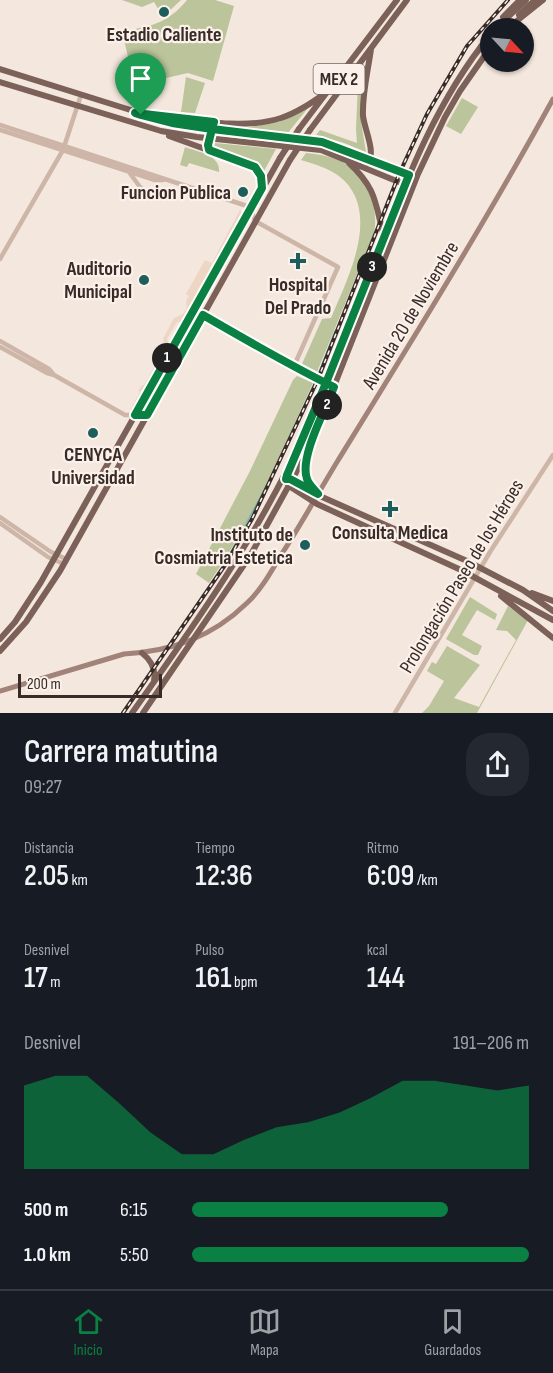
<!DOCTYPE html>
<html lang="es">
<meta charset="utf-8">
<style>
:root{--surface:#171b24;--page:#242831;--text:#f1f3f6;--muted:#9ea1a6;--line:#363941;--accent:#0b8043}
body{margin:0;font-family:"Sofia Sans Condensed",sans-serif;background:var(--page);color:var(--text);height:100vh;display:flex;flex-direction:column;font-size:22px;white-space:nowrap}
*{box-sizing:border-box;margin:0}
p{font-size:20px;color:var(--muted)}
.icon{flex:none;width:33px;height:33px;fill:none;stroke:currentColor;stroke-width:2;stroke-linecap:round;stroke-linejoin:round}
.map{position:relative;height:713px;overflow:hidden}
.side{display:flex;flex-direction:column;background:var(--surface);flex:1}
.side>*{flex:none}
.needle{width:39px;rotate:116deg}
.fabs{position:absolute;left:480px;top:18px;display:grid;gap:12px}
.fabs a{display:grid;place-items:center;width:54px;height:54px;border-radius:50%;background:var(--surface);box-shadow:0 2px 4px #0004;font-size:30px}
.scale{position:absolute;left:18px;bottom:15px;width:144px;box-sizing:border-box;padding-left:6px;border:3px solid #392c28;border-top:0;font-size:16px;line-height:21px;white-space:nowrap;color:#392c28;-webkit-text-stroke:4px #fbf1ea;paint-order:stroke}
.pin{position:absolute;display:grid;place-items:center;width:51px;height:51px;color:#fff;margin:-62px -26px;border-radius:50% 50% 50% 0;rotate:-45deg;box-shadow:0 0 6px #0007}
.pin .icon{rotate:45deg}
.km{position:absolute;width:30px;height:30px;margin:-15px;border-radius:50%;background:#222;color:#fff;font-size:16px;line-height:30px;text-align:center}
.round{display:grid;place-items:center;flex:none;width:63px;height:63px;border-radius:24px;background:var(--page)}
.overview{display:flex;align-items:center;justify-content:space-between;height:102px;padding:0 24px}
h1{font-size:33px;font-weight:600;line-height:45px}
.metrics{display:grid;grid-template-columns:repeat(3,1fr);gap:9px;height:102px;padding:6px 24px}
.metrics div{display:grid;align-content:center}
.metrics b{font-size:30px;font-weight:600}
.metrics small{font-size:16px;font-weight:400}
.metrics p{font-size:16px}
.chart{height:168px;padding:12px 24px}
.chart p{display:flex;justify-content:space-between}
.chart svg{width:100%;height:108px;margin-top:6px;fill:var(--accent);opacity:.7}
ul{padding:0 24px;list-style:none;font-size:20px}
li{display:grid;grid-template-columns:96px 72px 1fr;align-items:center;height:45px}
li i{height:15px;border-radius:8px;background:var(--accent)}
.tabs{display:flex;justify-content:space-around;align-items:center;height:84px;border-top:2px solid var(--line);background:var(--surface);font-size:16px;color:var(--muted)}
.tabs a{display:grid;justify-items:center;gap:3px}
.tabs .on{color:var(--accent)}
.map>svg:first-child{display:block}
.green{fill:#bbc49b}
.plaza{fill:#edd6c3}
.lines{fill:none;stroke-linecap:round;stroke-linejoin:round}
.stream{stroke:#7ab3af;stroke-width:1.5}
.tertiary{stroke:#cdb5a8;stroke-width:4.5}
.secondary{stroke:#a18379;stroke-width:5}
.primary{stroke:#7c6159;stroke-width:6}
.rail-casing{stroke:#392c28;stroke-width:4}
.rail{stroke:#fbf1ea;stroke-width:1.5;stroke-dasharray:4.5;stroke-linecap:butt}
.primary-bridge{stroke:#7c6159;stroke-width:6}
.route-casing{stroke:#fff;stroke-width:12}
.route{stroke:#0b8043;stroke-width:8}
.poi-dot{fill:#1b5e5b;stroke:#fbf1ea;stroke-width:2}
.labels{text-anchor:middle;stroke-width:4.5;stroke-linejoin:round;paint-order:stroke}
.shield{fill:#fbf1ea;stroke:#736762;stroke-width:1.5}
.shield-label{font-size:18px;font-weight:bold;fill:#392c28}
.poi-label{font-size:20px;font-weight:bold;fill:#392c28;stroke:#fbf1ea}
.street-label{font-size:20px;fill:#392c28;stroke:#fbf1ea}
</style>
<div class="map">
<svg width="553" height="713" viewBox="0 0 553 713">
<rect width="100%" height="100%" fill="#f4e7dd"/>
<path class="green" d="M122,0h59l-18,17 -9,-15 -12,5z
M187,0h28l19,6 -21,75 -25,-8 -53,12 -13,-53c30,-7 44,-7 65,-32z
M186,77l19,6 -10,30 -14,-1z
M362,79l-1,43 5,30 -22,-9 -28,-8 4,-5 37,13 -1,-14 2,-45z
M462,98l16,9 -17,27 -15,-8z
M308,108l-21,26 -49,-5 41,-7z
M215,143l61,6 -12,22 -7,-7 -43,-17z
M185,147c13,5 36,8 34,25l-30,-9 -2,4 -7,-2z
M306,153c13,1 28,4 40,11 22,14 33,45 28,69l-57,139 -15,-8 20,-45 9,-1c15,-36 46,-95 18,-132 -11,-15 -31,-21 -48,-26z
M297,376l16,7c-31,68 -61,139 -104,200l-13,-9 54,-103 43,-91z
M470,597l27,17 -2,6 -18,-10 -15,25 20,11 -4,9h-4l-28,-16z
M508,606l20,14 -51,93h-55l7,-7 15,-25 -17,-10 5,-9 4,2 11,-18 33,19 -26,33 25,9 37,-67 -9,-9 -11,-1z"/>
<path class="plaza" d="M240,210l3,5 -21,38 -5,4 -8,14 1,4 -26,46 -7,1 -10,17 3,7 -36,63 -4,1 10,-18 -2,-1 4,-6h2l22,-38 -3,-8 11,-21 9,-4 4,-6 -1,-7 3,-5 -3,-2 9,-16 10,-18 7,3z"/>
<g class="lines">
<path class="stream" d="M318,375l17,-44
M226,561l43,-80 47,-101"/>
<path class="tertiary" d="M0,125l247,81 4,3 4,12 83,46 -44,99
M0,130l155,50h8
M129,172l11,15 8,6
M0,259l63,-109 18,-55
M194,310l140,77
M0,341l49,28 5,6
M0,347l47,26 7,2 71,40h22
M0,517l51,35 15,7
M0,523l48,34 16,7
M395,713l95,-161 63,-97"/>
<path class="secondary" d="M0,691l124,-37c49,-3 88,-17 123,-51 14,-13 24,-31 34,-48 20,-30 37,-62 56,-93 74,-120 148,-239 216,-363"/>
<path class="primary" d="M519,15l16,-15
M503,17l17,-17
M496,28l30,-28
M508,28l35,-28
M0,69l172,54 150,19 88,34
M0,82l161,49 36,6 124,13 85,35
M156,116c37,4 90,14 125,2 18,-6 33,-17 49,-28
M299,129l98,-129
M310,130l97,-130
M169,136l86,31 6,8 1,13
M349,163c28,26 26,40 35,74
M369,163c6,-14 -4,-32 -6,-47 -1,-22 5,-45 8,-67
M307,457l-1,21 12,15
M288,472l-2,9 3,5 28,18 144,66 92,50
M289,479l24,14 154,68 56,29 30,21
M532,593l21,8
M501,596l52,42
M0,639l15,-17 26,-40 239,-424
M0,651l26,-29 34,-51 230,-411
M142,653c9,7 14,16 12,28
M132,713c64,-90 128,-180 173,-281 26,-58 49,-117 72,-177 30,-77 60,-155 113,-220
M143,713l107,-157 60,-109 108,-273 27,-57 15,-26 30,-43"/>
<defs>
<path id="rail" d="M123,713l102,-148 27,-46 66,-140 82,-207 27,-58 40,-68 41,-46"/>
</defs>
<use href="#rail" class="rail-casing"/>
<use href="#rail" class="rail"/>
<path class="primary-bridge" d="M280,158l19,-29
M290,160l20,-30"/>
</g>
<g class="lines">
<defs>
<path id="route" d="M141,115l31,8 40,6 -4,16 1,5 46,17 6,9 1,12 -127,227h12l56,-100c43,25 86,50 131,72 -8,22 -35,70 -27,92 2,6 7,10 11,15l-28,-15h-4l1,-4 39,-92 83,-208 -87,-33 -110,-13 2,-7 -79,-9 6,2"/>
</defs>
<use href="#route" class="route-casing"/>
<use href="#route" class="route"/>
</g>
<g class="poi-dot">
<circle cx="164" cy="12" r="6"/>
<circle cx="243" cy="192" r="6"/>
<path d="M295 252h6v6h6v6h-6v6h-6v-6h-6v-6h6z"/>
<circle cx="144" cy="280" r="6"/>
<circle cx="93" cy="433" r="6"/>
<path d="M387 500h6v6h6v6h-6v6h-6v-6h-6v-6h6z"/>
<circle cx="305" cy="545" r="6"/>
</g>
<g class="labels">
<rect class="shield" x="313.5" y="64" width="51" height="30" rx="4.5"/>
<g class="shield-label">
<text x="339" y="85">MEX 2</text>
</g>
<g class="poi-label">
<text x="164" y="41">Estadio Caliente</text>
<text x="231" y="199" text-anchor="end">Funcion Publica</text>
<text x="132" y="275" text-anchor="end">Auditorio<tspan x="132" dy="23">Municipal</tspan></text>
<text x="298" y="291">Hospital<tspan x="298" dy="23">Del Prado</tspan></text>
<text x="93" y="461">CENYCA<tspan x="93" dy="23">Universidad</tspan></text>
<text x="390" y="539">Consulta Medica</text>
<text x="293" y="541" text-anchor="end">Instituto de<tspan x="293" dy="23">Cosmiatria Estetica</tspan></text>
</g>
<g class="street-label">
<text transform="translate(410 315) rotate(-59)" y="7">Avenida 20 de Noviembre</text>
<text transform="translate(461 576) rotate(-59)" y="7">Prolongación Paseo de los Héroes</text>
</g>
</g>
</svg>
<div class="fabs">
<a><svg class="needle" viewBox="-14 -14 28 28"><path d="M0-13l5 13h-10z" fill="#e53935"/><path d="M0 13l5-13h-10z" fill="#9ea1a6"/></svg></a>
</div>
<div class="scale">200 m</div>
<div class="pin" style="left:141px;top:115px;background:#1e9e55"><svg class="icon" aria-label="arrive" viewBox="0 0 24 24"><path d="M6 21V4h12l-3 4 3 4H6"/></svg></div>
<b class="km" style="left:167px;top:358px">1</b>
<b class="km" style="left:327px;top:405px">2</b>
<b class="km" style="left:372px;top:267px">3</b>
</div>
<section class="side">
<div class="overview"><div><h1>Carrera matutina</h1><p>09:27</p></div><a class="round"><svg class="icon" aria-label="share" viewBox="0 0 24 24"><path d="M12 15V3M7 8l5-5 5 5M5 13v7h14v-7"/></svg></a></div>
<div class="metrics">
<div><p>Distancia</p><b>2.05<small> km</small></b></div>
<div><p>Tiempo</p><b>12:36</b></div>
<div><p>Ritmo</p><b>6:09<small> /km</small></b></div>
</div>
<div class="metrics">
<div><p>Desnivel</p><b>17<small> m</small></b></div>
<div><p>Pulso</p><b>161<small> bpm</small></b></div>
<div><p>kcal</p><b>144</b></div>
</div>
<div class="chart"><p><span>Desnivel</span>191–206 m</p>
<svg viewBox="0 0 160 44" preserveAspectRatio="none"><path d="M0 44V10L10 6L20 6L30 17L40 29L50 38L60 38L70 32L80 27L90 25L100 21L110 15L120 8L130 8L140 10L150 12L160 10V44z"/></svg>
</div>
<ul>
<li><b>500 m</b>6:15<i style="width:76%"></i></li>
<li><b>1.0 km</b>5:50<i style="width:100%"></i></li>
</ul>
</section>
<nav class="tabs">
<a class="on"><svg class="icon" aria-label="home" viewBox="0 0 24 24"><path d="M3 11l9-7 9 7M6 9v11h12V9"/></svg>Inicio</a>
<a><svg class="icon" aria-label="map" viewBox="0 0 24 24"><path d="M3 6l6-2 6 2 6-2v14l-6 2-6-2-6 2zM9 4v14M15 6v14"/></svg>Mapa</a>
<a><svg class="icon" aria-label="saved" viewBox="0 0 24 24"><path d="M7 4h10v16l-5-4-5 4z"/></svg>Guardados</a>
</nav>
